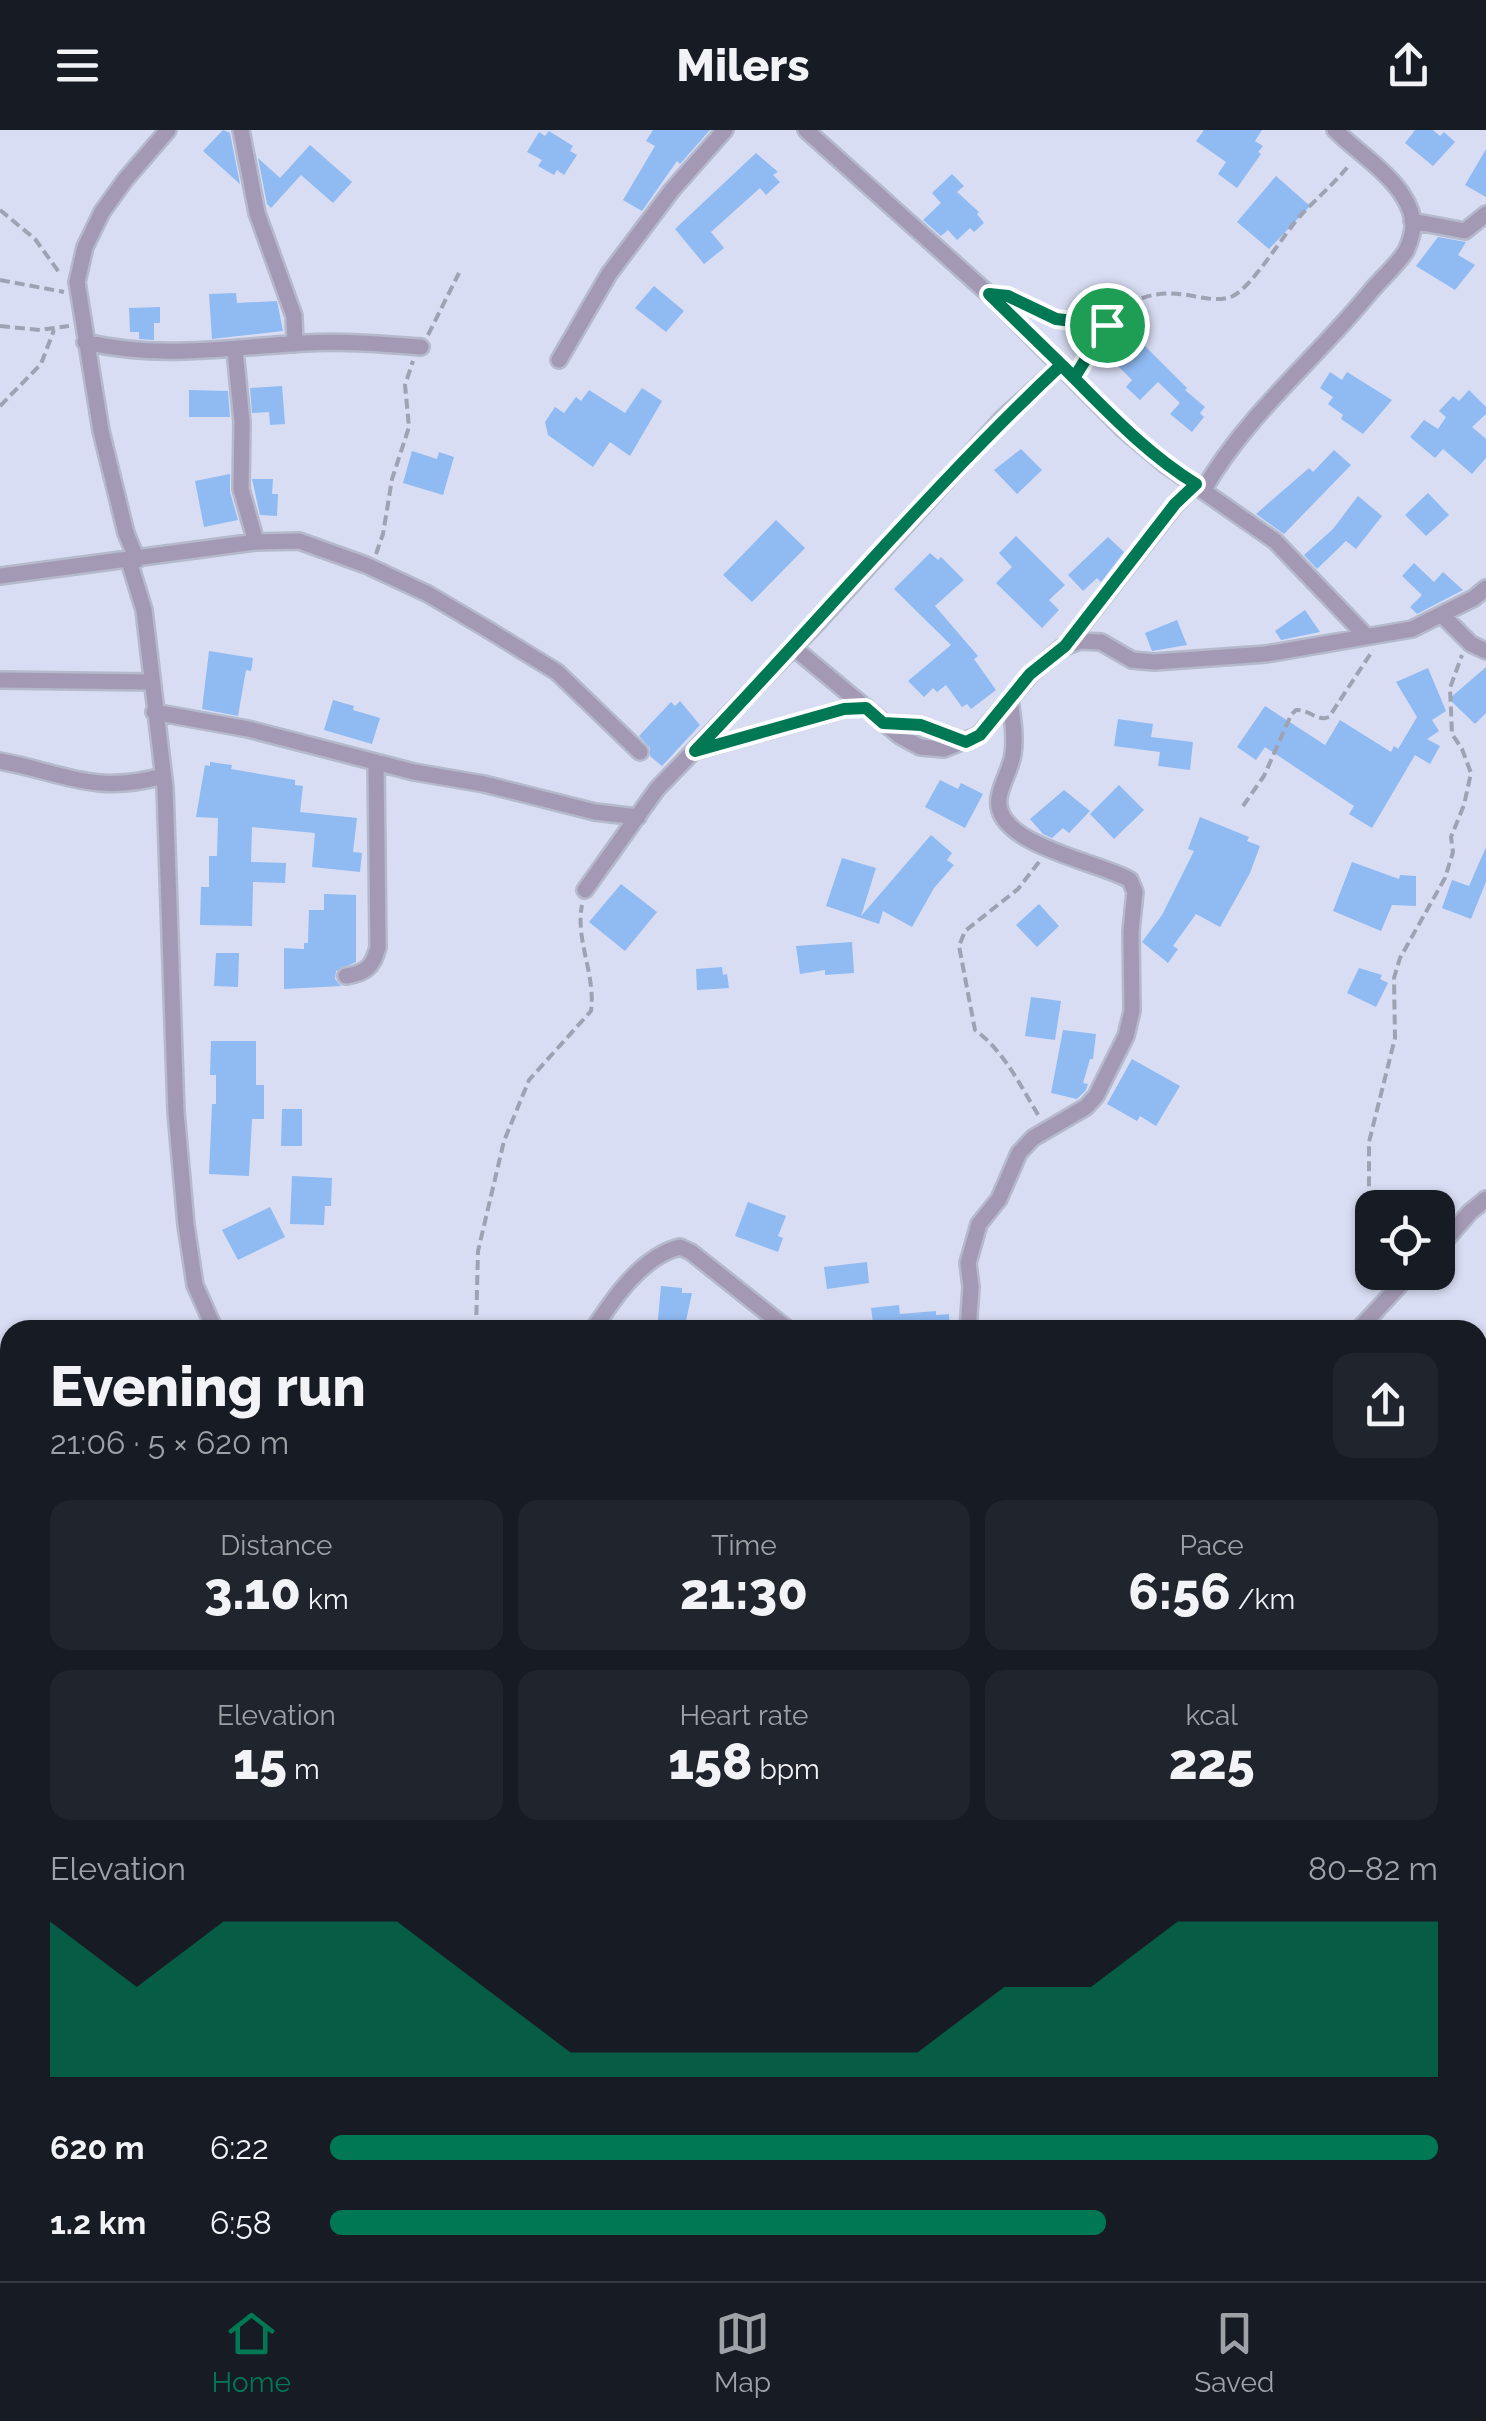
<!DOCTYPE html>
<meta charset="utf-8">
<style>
:root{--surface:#171b24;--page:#20242c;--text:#f1f3f6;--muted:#9ea1a6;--line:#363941;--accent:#007854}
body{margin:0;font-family:Raleway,sans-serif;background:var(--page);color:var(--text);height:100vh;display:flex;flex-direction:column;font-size:38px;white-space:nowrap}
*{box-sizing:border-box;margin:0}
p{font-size:32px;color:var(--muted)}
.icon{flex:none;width:55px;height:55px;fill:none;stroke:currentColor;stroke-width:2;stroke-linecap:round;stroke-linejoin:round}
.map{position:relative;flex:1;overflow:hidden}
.panel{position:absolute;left:0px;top:1190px;width:1488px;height:962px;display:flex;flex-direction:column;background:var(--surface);border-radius:30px 30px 0 0;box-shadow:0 2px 8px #0004}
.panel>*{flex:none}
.buttons{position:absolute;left:1355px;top:1060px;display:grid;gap:20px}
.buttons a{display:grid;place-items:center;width:100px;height:100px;border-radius:20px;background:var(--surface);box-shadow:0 2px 8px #0004;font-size:50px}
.pin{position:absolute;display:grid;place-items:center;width:85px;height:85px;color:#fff;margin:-42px;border:5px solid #fff;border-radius:50%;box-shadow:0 2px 10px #0007}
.round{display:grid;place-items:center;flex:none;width:105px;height:105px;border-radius:20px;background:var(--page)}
.summary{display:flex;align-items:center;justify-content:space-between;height:170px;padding:0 50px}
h1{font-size:55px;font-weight:800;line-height:75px}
.figures{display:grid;grid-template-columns:repeat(3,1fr);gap:15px;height:170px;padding:10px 50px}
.figures div{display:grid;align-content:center;border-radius:20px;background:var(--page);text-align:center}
.figures b{font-size:50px;font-weight:800}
.figures small{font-size:28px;font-weight:400}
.figures p{font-size:28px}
.chart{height:280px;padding:20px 50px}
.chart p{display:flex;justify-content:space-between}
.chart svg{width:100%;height:180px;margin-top:10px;fill:var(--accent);opacity:.7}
ul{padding:0 50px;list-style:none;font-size:32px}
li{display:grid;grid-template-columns:160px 120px 1fr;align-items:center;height:75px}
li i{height:25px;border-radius:12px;background:var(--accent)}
header{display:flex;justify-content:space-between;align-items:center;height:130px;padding:0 50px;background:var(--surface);font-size:45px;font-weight:800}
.menu{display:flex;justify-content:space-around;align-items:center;height:140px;border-top:2px solid var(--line);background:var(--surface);font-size:28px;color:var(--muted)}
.menu a{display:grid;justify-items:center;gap:5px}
.menu .on{color:var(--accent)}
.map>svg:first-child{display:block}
.building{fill:#8fbaf2}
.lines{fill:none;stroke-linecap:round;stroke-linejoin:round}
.minor-casing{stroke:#b5b9cc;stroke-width:20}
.secondary-casing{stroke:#b5b9cc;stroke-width:28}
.path{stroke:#9fa2b3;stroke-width:4;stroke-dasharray:10 5;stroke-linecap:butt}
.minor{stroke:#a399b5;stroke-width:15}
.secondary{stroke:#8677a0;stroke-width:22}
.route-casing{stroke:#fff;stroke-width:20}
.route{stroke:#007854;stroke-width:12}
</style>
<header><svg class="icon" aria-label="menu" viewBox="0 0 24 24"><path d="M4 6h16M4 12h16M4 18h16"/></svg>Milers<svg class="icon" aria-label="share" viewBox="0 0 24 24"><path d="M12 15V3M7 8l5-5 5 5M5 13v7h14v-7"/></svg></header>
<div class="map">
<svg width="1486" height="2151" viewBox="0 0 1486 2151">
<rect width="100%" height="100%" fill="#d9ddf3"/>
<path class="building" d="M223,0l7,3 10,51 -37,-33z
M653,0h57l-30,34 -3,-3 -35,50 -19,-11 32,-54 -9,-5z
M1204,0h58l-7,11 8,5 -5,6 3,2 -24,34 -19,-14 8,-12 -30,-21z
M1415,0h18l7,6 4,-4 11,10 -22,24 -28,-23z
M549,1l24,15 -3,5 7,4 -13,20 -7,-5 -3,5 -16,-9 4,-6 -15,-8 12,-20 6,4z
M310,15l42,37 -19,21 -32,-28 -30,33 -4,-4 -9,-46 22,20z
M1486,19v48l-21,-12z
M756,23l22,19 -5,3 7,7 -14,13 -6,-7 -49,44 13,16 -20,16 -29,-35z
M952,44l12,12 -7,6 22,20 -2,2 7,9 -10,9 -4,-4 -13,12 -9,-10 -7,6 -18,-16 18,-17 -9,-10z
M1276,46l34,30 -41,43 -32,-27z
M1438,107l28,5 -8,13 17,10 -20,25 -39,-24z
M654,156l30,25 -18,21 -31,-24z
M236,163l1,10 40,-2 6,30 -71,8 -3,-45z
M160,177v16h-6v17l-15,-1v-7h-9l-1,-24z
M1139,210l48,48 -2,2 20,17 -5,6 4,4 -12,15 -22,-18 10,-11 -22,-21 -18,18 -14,-13 6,-7 -17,-17z
M1330,242l12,8 5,-8 45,28 -29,34 -22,-15 2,-4 -15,-11 5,-7 -13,-9z
M282,256l3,38 -15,1 -1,-13 -17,1 -2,-25z
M642,258l20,13 -32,55 -20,-14 -17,25 -45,-32 -3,-13 10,-15 9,6 12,-16 5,4 8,-11 36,23z
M189,260l39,1 2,26h-41z
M1469,260l17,17v7l-14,13 14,12v19l-14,16 -29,-25 -8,9 -25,-21 14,-17 14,9 8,-12 -7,-6 14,-15 6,5z
M1021,319l21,21 -25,24 -23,-24z
M1334,320l17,15 -67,69 -28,-20 53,-46 4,4z
M412,321l25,8 2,-7 15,5 -11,38 -40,-12z
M230,344v18l8,28 -34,7 -9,-46z
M252,349h21l-1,15h6l-1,22 -17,-1z
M1428,363l21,22 -23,21 -21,-21z
M1358,366l24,20 -26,33 -10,-8 -29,28 -13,-14 29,-26z
M776,390l29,28 -53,54 -29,-27z
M1016,406l49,49 -16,15 10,10 -17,18 -46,-45 16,-16 -13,-14z
M1108,407l16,15 -23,30 -4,-4 -14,13 -15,-16z
M930,423l8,7 3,-3 23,23 -29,26 43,50 -4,3 22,31 -25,19 -4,-5 -5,3 -16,-22 -9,7 -4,-4 -9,9 -16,-16 43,-36 -57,-56z
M1414,433l20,19 9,-10 20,18 -46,24 -7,-7 12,-12 -20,-19z
M1305,480l15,22 -39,8 -6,-9z
M1177,490l10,25 -35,6 -7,-18z
M209,521l44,7 -2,13 -5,-1 -8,46 -36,-7z
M1486,537v46l-11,11 -26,-25z
M1428,538l18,43 -14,9 7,11 -12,8 13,7 -10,18 -15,-9 -43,73 -23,-14 5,-8 -89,-59 -9,13 -19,-13 28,-41 60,39 15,-25 51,32 3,-6 4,3 19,-32 -21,-35z
M333,570l21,6 -1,4 27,8 -8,26 -48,-14z
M680,571l20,24 -38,41 -12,-10v-8l-11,-12 32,-34 4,4z
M1118,589l35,5 -2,13 42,5 -3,28 -32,-4 2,-14 -46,-6z
M210,632l22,3 -1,4 64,11v5l8,1 -3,26 57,6 -4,34 9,1 -2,19 -48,-5 3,-34 -63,-6 -1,35 35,1 -1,20 -32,-1 -1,44 -52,-1 1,-38h8v-31h8l1,-38 -22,-1 9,-52 5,1z
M940,650l18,9 3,-6 22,11 -18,34 -40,-21z
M1119,655l25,25 -30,29 -24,-25z
M1064,660l26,21 -21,22 -6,-5 -11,10 -9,-4 -13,-15z
M1200,687l49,20 -2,4 13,5 -10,27 -30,54 -24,-13 -23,32 5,3 -10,14 -26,-21 20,-27 32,-64 -6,-2z
M931,705l21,18 -5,7 7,5 -20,23 -22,39 -29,-16 -4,13 -53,-18 16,-48 34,10 -15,48z
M1486,717v35l-15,37 -29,-11 10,-28 17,6z
M1352,732l47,17 1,-4 16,1v30l-24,-1 -11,26 -48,-20z
M621,754l36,28 -32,39 -36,-29z
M324,764l32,1v67l-20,9 -1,8 6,7 -57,3v-41l20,1v-6h4l1,-33h15z
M1039,774l20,22 -22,21 -21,-22z
M852,812l2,31 -29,2v-5l-25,4 -4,-28z
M216,823h23l-1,34 -24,-1z
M722,837l1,8 4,-1 2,14 -32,2 -1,-21z
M1359,838l23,7 -2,4 8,4 -12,24 -29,-14z
M1031,867l30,4 -6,39 -30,-4z
M1063,900l33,4 -3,25h-3l-7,24 5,1 -2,6 -9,9 -26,-6z
M211,911h45v44h8v34h-12l-3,57 -40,-2 3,-70h4v-29h-6z
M1132,929l48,27 -24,40 -16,-10 -3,5 -30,-17z
M282,979h20v37h-21z
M292,1046l40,2 -1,28h-6l-1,19 -34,-1z
M748,1072l38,14 -8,20 5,2 -5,14 -43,-16z
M270,1077l15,30 -47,23 -16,-30z
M867,1132l2,21 -42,6 -3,-22z
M661,1156l21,2v5h10l-8,37h-27z
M899,1175l1,9 36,-3v4l13,-1 1,16h-76l-3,-22z"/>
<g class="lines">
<defs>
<path id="minor" d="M241,0l16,83 37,103 1,28
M806,0l186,167 131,132 43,36 109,76 92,96
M1412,91l53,10 21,-17
M85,212c78,18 143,5 221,1 38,-2 77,1 115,4
M235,220l7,72 -1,67 15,53
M559,230l50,-86 63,-84 53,-60
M1204,359c43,-75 113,-131 167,-198 11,-13 26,-26 35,-40 4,-9 8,-19 7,-30 -6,-39 -52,-65 -78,-91
M137,430l-11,-27 -25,-102 -24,-149 8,-35 17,-35 23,-32 43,-50
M129,431l15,49 21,178 11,324 10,113 9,60 20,45
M0,446l256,-34 43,-1 67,24 62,29 59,35 70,43 83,80
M1443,486l28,28 15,7
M1067,514l108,-139 21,-21
M794,518l106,88 20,11 24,2 35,-14 52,-61 30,-26 19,-7 21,1 31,18 22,2 112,-8 146,-25 62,-31 12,-10
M0,550l151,2
M154,582l94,17 166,43 70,12 111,28 43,5
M883,593l38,2 45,17
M696,621l148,-42 22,-2
M0,631c65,12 93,34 163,15
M585,760l72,-101 161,-167 184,-203 59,-54
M346,846c20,-3 27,-9 32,-29l-2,-185
M1438,1119l32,-37 16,-13
M593,1200c20,-31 49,-74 87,-83l11,5 98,78
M968,1200l3,-43 -3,-24 11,-39 20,-25 20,-46 14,-15 53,-31 10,-11 30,-60 6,-25 -1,-80 4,-39 -5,-12c-29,-18 -138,-35 -131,-82 2,-15 12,-29 14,-44 3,-18 -1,-38 -3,-55
M1358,1200l54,-58
M0,1290l10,-5
M0,1372l10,14
M1478,1423l8,-8
M0,1459l10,-7
M1478,1474l8,6
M1478,1748l8,-9
M0,1854l10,-3
M1478,1919l8,14
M0,2118l10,5
M55,2142l15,9
M720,2142l8,9
M974,2142l1,9
M1093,2142l31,9
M286,2151l11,-9
M378,2151l9,-9
M599,2151l11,-9"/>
<path id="secondary" d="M0,1730l10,14
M330,2142l6,9"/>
</defs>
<use href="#minor" class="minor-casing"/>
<use href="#secondary" class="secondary-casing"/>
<path class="path" d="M0,80l35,29 26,36
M0,150l64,12
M1021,171l35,18 51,6
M0,196l40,4 29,-4
M428,205l31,-62
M1083,234c27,-45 45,-78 105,-69 15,3 31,7 45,1 21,-11 51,-63 69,-82 16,-17 33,-31 48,-50
M0,276l41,-42 13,-34
M376,424l7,-20 9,-55 17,-52 -4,-42 8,-24
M1243,676l21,-30 27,-61 5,-5c13,-1 21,12 33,7l44,-67
M1039,732l-21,27 -53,42 -6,15 16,84c30,22 46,57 65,88
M1372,1086l-3,-13v-61l26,-104 -1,-60 6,-20 45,-80 8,-26 -2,-15 13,-32 7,-32 -9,-24 -10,-15 -2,-46 12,-33
M1372,1089l-6,39 6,11
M1374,1142v16
M476,1200l2,-79 26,-110 25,-61 62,-69c5,-36 -16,-71 -9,-106
M449,2142l15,9"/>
<use href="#minor" class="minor"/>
<use href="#secondary" class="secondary"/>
</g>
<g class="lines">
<defs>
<path id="route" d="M1107,195l-33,53 -13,-13c-129,121 -243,258 -366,386l149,-42 22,-1 17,15 38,2 45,17 14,-7 50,-61 35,-28 110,-142 21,-20c-47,-29 -83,-67 -122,-106l-5,-6 -80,-78 19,2 48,23 51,6"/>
</defs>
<use href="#route" class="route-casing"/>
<use href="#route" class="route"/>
</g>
</svg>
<div class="buttons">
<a><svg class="icon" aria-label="locate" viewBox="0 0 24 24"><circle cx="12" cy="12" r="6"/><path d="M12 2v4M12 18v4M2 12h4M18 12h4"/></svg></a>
</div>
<div class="pin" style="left:1107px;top:195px;background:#1e9e55"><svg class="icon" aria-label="arrive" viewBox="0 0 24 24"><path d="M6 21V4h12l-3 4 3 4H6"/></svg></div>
<section class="panel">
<div class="summary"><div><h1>Evening run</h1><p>21:06 · 5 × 620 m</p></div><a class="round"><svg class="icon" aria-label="share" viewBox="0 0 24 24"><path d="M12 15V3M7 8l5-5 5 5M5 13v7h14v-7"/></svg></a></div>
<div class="figures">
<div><p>Distance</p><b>3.10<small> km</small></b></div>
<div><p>Time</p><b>21:30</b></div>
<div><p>Pace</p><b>6:56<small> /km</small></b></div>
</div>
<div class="figures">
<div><p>Elevation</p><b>15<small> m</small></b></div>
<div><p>Heart rate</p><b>158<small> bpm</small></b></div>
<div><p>kcal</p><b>225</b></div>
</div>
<div class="chart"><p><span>Elevation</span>80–82 m</p>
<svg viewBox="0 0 160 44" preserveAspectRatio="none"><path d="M0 44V6L10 22L20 6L30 6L40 6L50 22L60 38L70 38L80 38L90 38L100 38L110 22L120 22L130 6L140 6L150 6L160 6V44z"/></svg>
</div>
<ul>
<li><b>620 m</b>6:22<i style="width:100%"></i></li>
<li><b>1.2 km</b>6:58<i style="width:70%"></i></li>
</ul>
</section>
</div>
<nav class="menu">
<a class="on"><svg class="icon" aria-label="home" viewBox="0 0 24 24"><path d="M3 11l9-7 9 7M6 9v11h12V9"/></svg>Home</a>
<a><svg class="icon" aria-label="map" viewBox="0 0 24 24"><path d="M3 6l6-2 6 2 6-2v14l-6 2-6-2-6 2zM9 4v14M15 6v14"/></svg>Map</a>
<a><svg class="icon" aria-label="saved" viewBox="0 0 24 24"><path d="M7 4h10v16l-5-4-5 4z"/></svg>Saved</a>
</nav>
